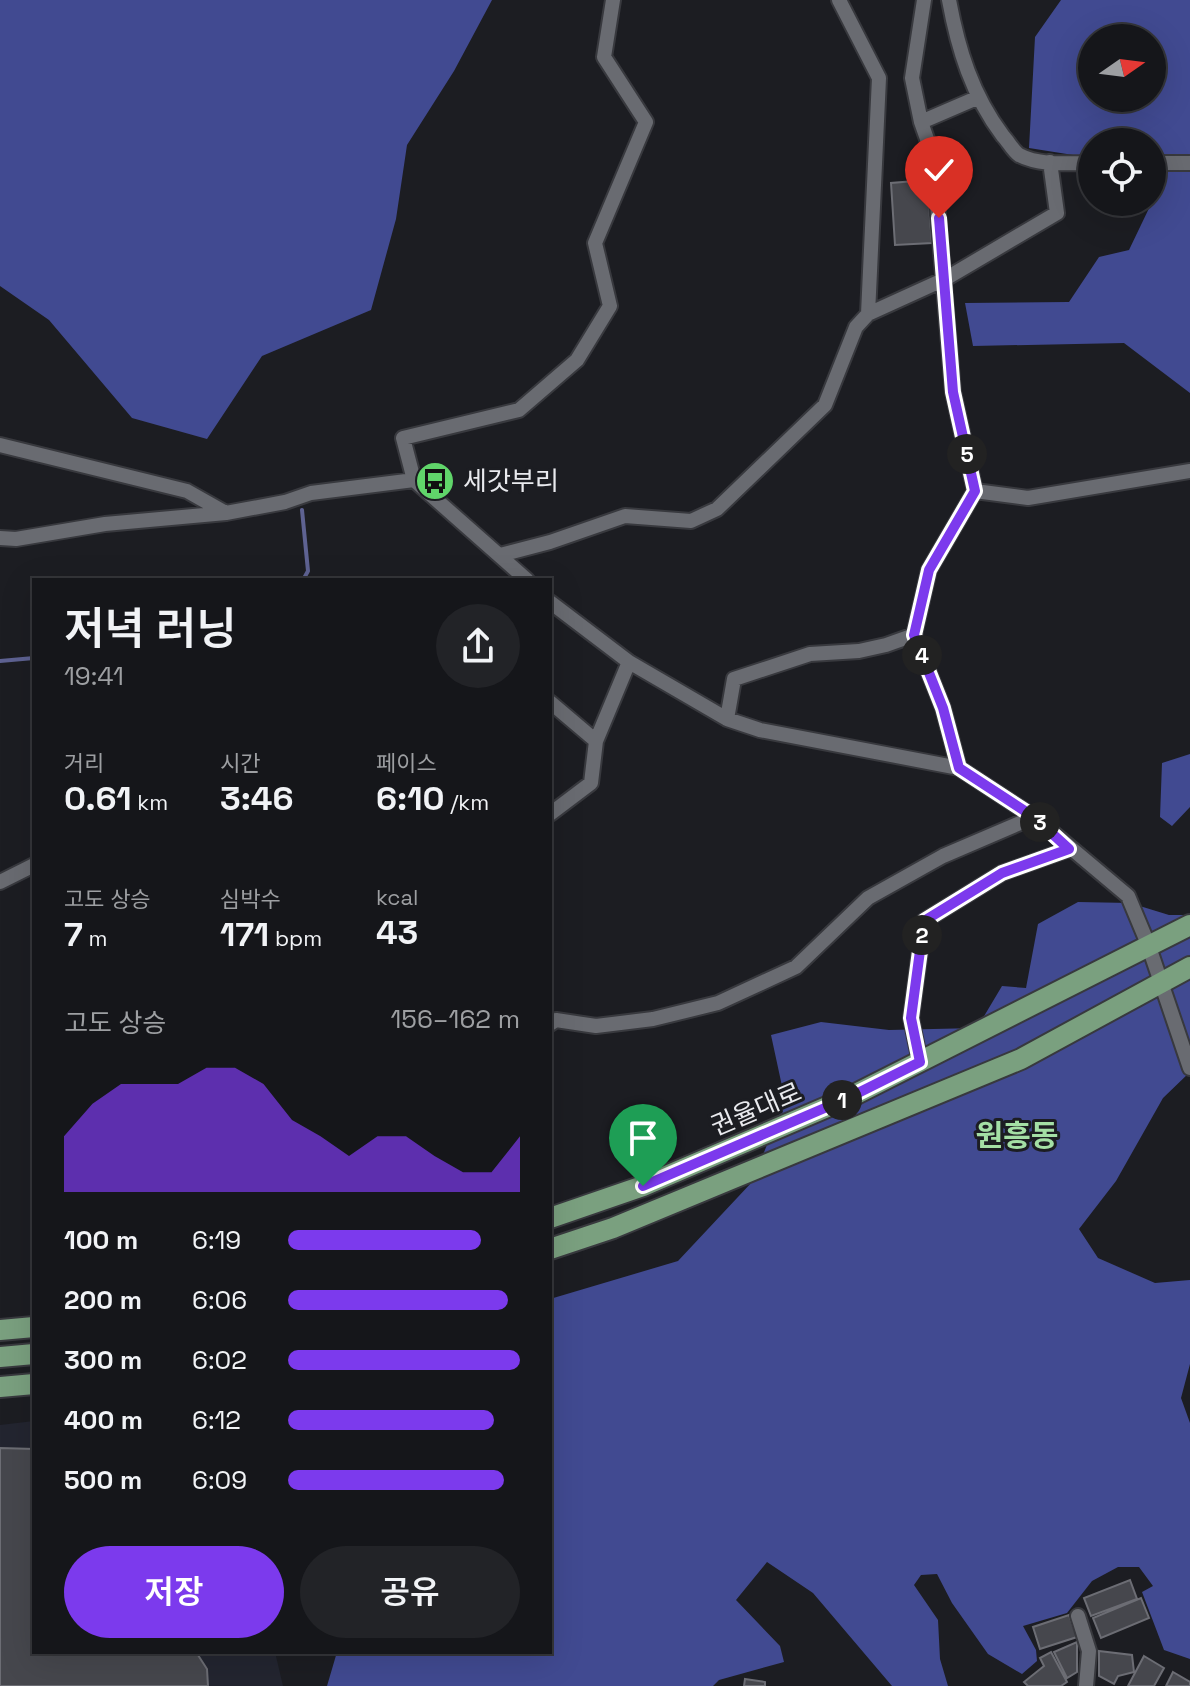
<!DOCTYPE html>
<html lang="ko">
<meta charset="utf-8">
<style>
:root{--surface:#15161a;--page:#222327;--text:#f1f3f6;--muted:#9d9fa2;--line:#343539;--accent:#7c3aed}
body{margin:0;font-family:"Space Grotesk","Noto Sans KR",sans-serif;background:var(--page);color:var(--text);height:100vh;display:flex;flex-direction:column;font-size:30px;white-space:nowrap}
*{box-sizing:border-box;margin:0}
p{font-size:26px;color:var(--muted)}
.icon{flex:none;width:44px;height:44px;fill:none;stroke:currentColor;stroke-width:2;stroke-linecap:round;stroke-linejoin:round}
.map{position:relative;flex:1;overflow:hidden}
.side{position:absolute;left:32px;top:578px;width:520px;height:1076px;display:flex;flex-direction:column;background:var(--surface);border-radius:0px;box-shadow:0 8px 32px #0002,0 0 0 2px var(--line)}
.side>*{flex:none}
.needle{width:52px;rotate:76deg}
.fabs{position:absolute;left:1078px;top:24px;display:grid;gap:16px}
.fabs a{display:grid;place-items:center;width:88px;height:88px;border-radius:50%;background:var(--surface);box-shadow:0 8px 32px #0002,0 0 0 2px var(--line);font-size:40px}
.pin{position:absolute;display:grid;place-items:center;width:68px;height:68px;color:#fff;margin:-82px -34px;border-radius:50% 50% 50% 0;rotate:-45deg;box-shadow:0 0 8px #0007}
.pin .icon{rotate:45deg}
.km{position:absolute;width:40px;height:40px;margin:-20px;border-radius:50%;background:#222;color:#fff;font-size:22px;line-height:40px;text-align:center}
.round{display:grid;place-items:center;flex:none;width:84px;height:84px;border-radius:42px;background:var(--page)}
.overview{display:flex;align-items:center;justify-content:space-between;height:136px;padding:0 32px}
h1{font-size:44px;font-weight:600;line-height:60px}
.metrics{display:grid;grid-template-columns:repeat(3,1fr);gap:12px;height:136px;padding:8px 32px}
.metrics div{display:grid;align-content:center}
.metrics b{font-size:34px;font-weight:600}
.metrics small{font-size:22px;font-weight:400}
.metrics p{font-size:22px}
.chart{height:224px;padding:16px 32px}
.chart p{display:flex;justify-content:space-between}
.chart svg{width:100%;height:144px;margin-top:8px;fill:var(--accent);opacity:.7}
.cta{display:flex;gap:16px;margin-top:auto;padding:16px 32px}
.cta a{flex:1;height:92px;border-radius:48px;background:var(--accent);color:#fff;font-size:32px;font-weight:600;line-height:92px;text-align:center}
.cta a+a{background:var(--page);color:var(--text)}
ul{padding:0 32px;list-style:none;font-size:26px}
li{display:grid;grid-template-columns:128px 96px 1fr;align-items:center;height:60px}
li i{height:20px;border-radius:10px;background:var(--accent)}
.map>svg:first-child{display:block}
.built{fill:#232530}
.forest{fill:#414a91;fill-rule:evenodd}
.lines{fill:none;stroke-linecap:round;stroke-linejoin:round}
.stream{stroke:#5e6292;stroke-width:4}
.building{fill:#46474d;stroke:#6c6d74;stroke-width:2}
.minor-casing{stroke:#38393e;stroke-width:18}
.primary-casing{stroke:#38393e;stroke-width:24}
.minor{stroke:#696b71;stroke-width:14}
.primary{stroke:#7aa07f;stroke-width:20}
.route-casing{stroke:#fff;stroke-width:16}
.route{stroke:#7c3aed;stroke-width:10}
.labels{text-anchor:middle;stroke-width:6;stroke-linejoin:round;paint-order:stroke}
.poi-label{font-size:26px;fill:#e9eaee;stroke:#1c1d22;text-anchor:start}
.street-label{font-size:26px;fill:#e9eaee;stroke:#1c1d22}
.quarter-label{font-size:30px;font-weight:bold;fill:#a4dfa5;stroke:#1c1d22}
</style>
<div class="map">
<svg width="1190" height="1686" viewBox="0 0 1190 1686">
<rect width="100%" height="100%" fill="#1c1d22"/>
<path class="built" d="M34,1421v231h241l8,34h-283v-261z"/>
<path class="forest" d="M0,0h492l-38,71 -47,74 -11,74 -25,91 -109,46 -55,83 -75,-21 -83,-98 -49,-34z
M1061,0h129v393l-66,-50 -151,3 -8,-43 104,-1 30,-45 30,-7 23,-48v-60h-60v16l-63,-10 6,-111zM1092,38h60v60h-60z
M1190,754v53l-18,19 -12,-9 2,-54z
M1078,902l52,1 39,12h21v157l-27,26 -47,83 -37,48 19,29 57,25 35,-3v84l-9,34 9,25v236l-26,-9 -22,-58 11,-6 -14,-19h-21l-26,14 -25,32 -44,13 13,24 1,11 -15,13 -34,-20 -36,-51 -15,-29 -16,1 -7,10 24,35 2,39 8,27h-56l-79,-93 -46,-31 -31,38 44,46 4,16 -65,18 -6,6h-386l10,-34h213v-353l128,-38 74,-79 33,-82 -14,-65 50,-13 68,8 88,-2 25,-42 24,2 12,-64z"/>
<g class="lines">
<path class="stream" d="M302,510l6,61 -5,9
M0,661l34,-3"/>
</g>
<path class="building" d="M927,180l5,63 -37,2 -4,-62z
M0,1448l34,1v203h162l11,17 1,17h-208z
M1130,1580l7,19 -46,17 -7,-18z
M1141,1598l8,20 -48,20 -8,-20z
M1069,1615l8,22 -37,12 -7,-22z
M1077,1642v30l-10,6 -13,-26z
M1099,1651l33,4 2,17 -16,4 -4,8 -15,-8z
M1051,1652l16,30 -6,4h-33l-4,-4 20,-16 -4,-8z
M1144,1656l20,12 -10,18h-26z
M1173,1672l17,10v4h-24z
M745,1679l20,3v4h-21z"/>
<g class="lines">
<defs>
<path id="minor" d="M924,0l-12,78 9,44 12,34 20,236 22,99 -46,79 -15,65 29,73 16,60
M949,0c9,49 23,95 54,136 5,5 10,15 16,19 20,11 51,8 73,8
M921,122l58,-25
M1152,163h38
M868,314l77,-35 112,-66 -7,-51
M0,445l187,46 39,22
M414,480l-11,-42 116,-28 58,-50 33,-54 -15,-63 51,-121 -42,-65 9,-57
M975,491l53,7 162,-27
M0,538l16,1 89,-15 121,-11 59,-11 26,-9 103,-13 113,100
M500,555l50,-13 75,-26 66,5 26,-12 108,-104 31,-78 12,-13 11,-236 -40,-78
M550,602l79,60 98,57 33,11 199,38 75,49 94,79 20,48 42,124
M550,702l46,39 33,-79
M727,719l7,-40 76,-25 49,-3 27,-6 28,-10
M550,814l41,-31 5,-42
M0,882l34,-17
M550,1024l6,-4 40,6 57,-7 65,-16 78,-36 72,-69 75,-42 91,-39
M920,1062l-9,-44 13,-97 78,-48 67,-24
M1078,1616l11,35 -3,35"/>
<path id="primary" d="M550,1218l93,-32 205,-88 342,-173
M550,1249l63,-21 408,-169 169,-92
M0,1330l34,-3
M0,1357l34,-3
M0,1387l34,-3"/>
</defs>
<use href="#minor" class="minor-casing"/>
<use href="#primary" class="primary-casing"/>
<use href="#minor" class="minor"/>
<use href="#primary" class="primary"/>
</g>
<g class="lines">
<defs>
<path id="route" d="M643,1186l205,-88 72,-36 -9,-44 13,-97 78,-48 67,-24 -35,-32 -75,-49 -16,-60 -29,-73 15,-65 46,-79 -22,-99 -14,-174"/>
</defs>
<use href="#route" class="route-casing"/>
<use href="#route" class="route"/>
</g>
<defs>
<symbol id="bus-disc" viewBox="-11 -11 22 22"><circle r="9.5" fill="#60d56a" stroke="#1c1d22"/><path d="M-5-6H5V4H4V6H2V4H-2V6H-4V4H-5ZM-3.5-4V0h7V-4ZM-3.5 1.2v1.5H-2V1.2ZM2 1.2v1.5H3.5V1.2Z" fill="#111"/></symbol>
</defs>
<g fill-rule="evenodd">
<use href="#bus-disc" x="413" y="459" width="44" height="44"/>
</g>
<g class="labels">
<g class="poi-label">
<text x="463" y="490">세갓부리</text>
</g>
<g class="street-label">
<text transform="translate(756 1109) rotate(-23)" y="9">권율대로</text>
</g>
<g class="quarter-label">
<text x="1017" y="1146">원흥동</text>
</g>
</g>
</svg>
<div class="fabs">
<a><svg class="needle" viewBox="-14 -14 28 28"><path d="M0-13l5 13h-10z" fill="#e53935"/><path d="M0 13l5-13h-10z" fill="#9d9fa2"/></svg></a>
<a><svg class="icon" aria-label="locate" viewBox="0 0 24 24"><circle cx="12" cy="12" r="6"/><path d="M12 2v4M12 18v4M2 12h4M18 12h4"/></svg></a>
</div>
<div class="pin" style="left:643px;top:1186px;background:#1e9e55"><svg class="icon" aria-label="arrive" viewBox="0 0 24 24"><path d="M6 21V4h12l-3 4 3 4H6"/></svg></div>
<div class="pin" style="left:939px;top:218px;background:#d93025"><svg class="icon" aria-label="check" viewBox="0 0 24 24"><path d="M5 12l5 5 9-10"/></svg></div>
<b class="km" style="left:842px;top:1100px">1</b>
<b class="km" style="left:922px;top:935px">2</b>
<b class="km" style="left:1040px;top:822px">3</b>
<b class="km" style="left:922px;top:655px">4</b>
<b class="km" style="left:967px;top:454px">5</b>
<section class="side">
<div class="overview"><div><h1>저녁 러닝</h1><p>19:41</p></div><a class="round"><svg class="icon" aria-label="share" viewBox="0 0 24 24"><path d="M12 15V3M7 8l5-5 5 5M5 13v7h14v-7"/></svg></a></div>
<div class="metrics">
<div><p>거리</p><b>0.61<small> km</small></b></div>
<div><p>시간</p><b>3:46</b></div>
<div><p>페이스</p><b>6:10<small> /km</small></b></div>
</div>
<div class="metrics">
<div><p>고도 상승</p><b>7<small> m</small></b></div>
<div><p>심박수</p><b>171<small> bpm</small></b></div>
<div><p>kcal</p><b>43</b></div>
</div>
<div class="chart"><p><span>고도 상승</span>156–162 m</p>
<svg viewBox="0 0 160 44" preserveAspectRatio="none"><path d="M0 44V27L10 17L20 11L30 11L40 11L50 6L60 6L70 11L80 22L90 27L100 33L110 27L120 27L130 33L140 38L150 38L160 27V44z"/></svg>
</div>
<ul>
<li><b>100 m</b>6:19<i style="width:83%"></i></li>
<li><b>200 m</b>6:06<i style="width:95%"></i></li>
<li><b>300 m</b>6:02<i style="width:100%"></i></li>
<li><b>400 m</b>6:12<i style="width:89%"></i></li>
<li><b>500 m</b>6:09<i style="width:93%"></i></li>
</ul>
<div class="cta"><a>저장</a><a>공유</a></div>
</section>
</div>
